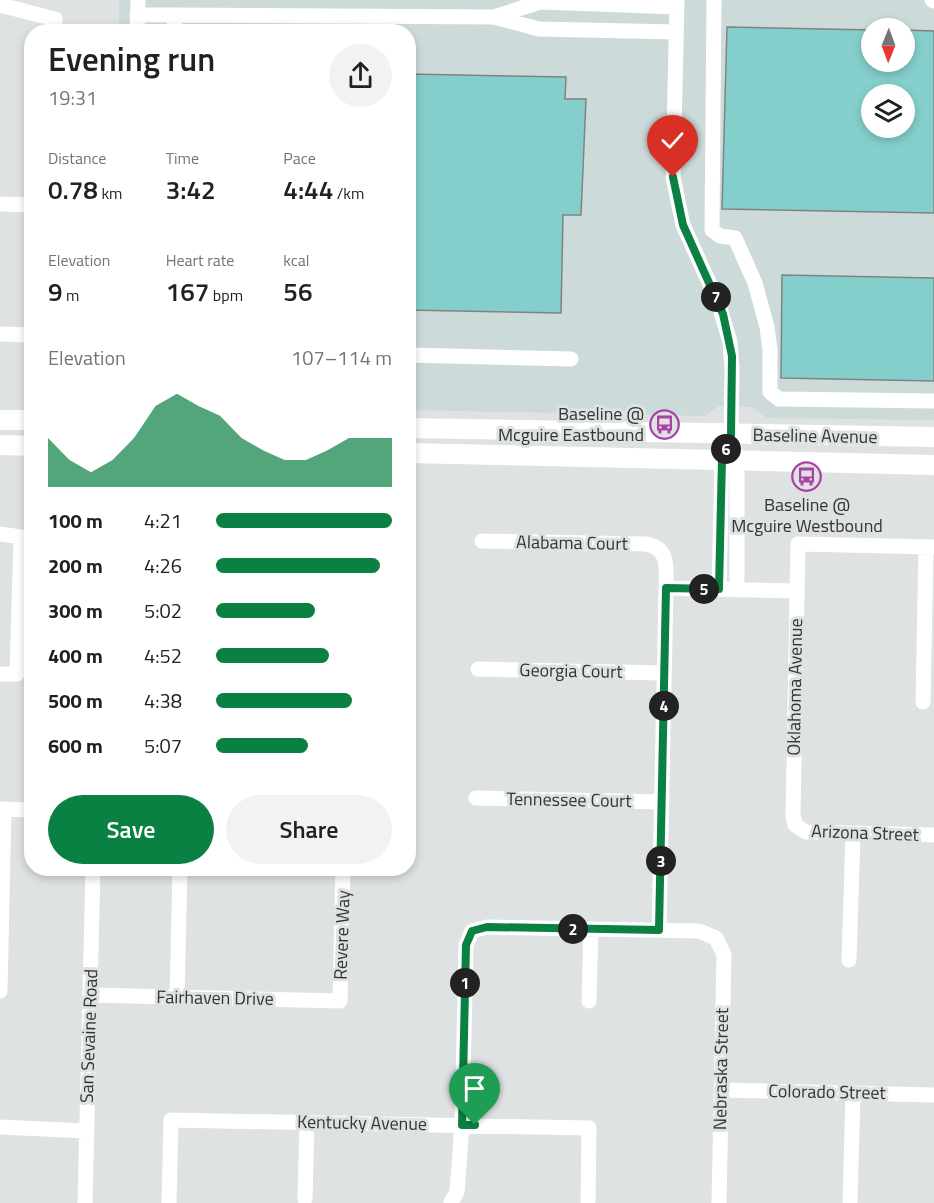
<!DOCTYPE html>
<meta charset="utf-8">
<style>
:root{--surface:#fff;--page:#f2f2f2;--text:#202124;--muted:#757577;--accent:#0b8043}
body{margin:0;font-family:"Titillium Web",sans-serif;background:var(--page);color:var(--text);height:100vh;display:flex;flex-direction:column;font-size:22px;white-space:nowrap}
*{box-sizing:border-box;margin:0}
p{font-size:20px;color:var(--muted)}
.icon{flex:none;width:33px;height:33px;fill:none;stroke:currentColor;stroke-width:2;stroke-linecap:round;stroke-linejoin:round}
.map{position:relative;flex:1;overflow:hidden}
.side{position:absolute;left:24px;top:24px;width:392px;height:852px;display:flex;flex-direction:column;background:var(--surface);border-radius:24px;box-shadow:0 3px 9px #0003}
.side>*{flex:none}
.needle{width:39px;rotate:181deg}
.controls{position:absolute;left:861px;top:18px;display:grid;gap:12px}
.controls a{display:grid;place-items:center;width:54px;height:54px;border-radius:50%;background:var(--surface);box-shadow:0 3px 9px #0003;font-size:30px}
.pin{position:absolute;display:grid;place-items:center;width:51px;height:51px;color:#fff;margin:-62px -26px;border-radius:50% 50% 50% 0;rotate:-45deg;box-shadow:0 0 6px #0007}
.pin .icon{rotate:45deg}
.km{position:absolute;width:30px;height:30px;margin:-15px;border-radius:50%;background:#222;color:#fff;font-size:16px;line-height:30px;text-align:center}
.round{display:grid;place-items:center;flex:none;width:63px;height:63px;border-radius:32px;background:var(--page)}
.head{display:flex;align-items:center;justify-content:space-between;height:102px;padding:0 24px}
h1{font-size:33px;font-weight:600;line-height:45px}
.metrics{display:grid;grid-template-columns:repeat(3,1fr);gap:9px;height:102px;padding:6px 24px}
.metrics div{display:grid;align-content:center}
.metrics b{font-size:26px;font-weight:600}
.metrics small{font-size:16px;font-weight:400}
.metrics p{font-size:16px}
.chart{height:168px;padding:12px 24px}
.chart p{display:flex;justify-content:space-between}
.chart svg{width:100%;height:108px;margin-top:6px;fill:var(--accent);opacity:.7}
.button{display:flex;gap:12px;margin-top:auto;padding:12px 24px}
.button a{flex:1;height:69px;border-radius:36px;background:var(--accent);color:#fff;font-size:24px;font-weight:600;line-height:69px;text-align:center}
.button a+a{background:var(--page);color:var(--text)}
ul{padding:0 24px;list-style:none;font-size:20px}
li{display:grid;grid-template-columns:96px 72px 1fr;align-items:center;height:45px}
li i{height:15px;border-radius:8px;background:var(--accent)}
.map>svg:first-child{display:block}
.built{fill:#ccdad9;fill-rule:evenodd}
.building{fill:#84cfcb;stroke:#808383;stroke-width:1.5;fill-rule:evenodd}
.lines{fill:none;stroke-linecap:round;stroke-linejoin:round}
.minor{stroke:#fff;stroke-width:15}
.major{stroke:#fff;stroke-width:20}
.route-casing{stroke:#fff;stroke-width:12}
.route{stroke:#0b8043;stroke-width:8}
.labels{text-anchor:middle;stroke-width:6;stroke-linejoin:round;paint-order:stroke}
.poi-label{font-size:18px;fill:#333535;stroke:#dee2e2;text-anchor:end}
.street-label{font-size:18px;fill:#333535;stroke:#dee2e2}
</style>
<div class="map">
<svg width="934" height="1203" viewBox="0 0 934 1203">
<rect width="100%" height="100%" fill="#dee2e2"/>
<path class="built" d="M119,0h815v420l-167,-2 -15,-11 -33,-1 -14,10 -297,-6v-378h-289zM872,28h32v34h-32zM872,94h32v34h-32z"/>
<path class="building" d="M727,27l145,3v32h32v-32l30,1v182l-212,-4zM872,94h32v34h-32z
M408,74l158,3 -1,22h21l-5,116h-18l-2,98 -153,-3z
M782,275l152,3v103l-153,-3z"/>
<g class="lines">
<path class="minor" d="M677,0l-4,177 10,48 35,77 12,40 2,27 -1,66 6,24v131
M714,0l-2,230 8,6 15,2 20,45 12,44 3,23v42l9,7 155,2
M932,0l2,1
M0,5l55,14v13
M137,15h38
M494,17l46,-15 137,5
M137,32l1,-32
M174,32l1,-17 319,2 45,12 137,3
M0,204l32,1
M0,334l32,1
M408,355l163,4
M0,534l21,3 -4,137h-17
M482,541l164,3c24,4 20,25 20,44l-7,342
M934,547l-136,-3 -5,271 2,10 11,7 128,3
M666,588l131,3
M719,589l3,-130 3,-7
M478,669l186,4
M923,702l3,-155
M476,798l186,4
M0,809l32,1
M849,960l4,-126
M0,991l4,-182
M91,995l249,6 3,-133
M177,997l3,-129
M589,1001l2,-72
M721,1090l213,5
M0,1127l87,4
M305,1199l2,-77
M451,1202l6,-10 5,-67 4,-180 6,-14 15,-4 212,4 17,7 8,17 -5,248
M85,1203l8,-335
M169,1203l2,-83 418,8 -1,75
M850,1203l3,-110"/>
<path class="major" d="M0,420h32
M408,428l526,9
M0,445l32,1
M408,453l526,12"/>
</g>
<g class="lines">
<defs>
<path id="route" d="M475,1125h-13l4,-180 6,-14 15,-4 172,3 7,-342 53,1 3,-130 9,-24 1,-79 -9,-42 -40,-89 -10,-48"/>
</defs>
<use href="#route" class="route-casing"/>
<use href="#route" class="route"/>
</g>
<defs>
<symbol id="bus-ring" viewBox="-11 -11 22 22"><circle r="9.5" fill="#dee2e2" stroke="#aa42a5" stroke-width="1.5"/><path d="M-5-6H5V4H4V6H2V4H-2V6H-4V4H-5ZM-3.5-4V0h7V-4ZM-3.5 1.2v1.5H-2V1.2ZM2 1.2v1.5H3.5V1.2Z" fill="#aa42a5"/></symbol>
</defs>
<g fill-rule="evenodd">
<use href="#bus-ring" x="648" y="408" width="33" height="33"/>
<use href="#bus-ring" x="790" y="460" width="33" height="33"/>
</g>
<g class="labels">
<g class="poi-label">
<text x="644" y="420">Baseline @<tspan x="644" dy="21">Mcguire Eastbound</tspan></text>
<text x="807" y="511" text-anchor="middle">Baseline @<tspan x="807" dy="21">Mcguire Westbound</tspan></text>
</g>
<g class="street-label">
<text transform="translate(815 436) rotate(1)" y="6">Baseline Avenue</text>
<text transform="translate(572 543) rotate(1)" y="6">Alabama Court</text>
<text transform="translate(571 671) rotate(1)" y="6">Georgia Court</text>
<text transform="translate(795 687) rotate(-89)" y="6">Oklahoma Avenue</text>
<text transform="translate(569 800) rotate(1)" y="6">Tennessee Court</text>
<text transform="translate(865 833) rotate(2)" y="6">Arizona Street</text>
<text transform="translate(342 935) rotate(-88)" y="6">Revere Way</text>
<text transform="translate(215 998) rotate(1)" y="6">Fairhaven Drive</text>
<text transform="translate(89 1036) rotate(-88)" y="6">San Sevaine Road</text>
<text transform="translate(721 1069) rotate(-89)" y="6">Nebraska Street</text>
<text transform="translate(827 1092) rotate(1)" y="6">Colorado Street</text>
<text transform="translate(362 1123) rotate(1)" y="6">Kentucky Avenue</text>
</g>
</g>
</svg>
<div class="controls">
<a><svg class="needle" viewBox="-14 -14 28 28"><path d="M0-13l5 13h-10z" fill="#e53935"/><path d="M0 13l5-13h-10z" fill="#757577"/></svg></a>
<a><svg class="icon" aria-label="layers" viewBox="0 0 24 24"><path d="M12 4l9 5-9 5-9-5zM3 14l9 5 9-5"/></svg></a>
</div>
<div class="pin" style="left:475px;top:1125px;background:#1e9e55"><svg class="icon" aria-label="arrive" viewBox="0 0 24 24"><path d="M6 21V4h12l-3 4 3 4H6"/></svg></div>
<div class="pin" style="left:673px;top:177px;background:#d93025"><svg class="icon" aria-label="check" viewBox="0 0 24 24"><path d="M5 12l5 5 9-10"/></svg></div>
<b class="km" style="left:465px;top:983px">1</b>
<b class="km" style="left:573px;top:929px">2</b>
<b class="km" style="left:661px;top:861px">3</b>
<b class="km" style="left:664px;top:706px">4</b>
<b class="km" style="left:704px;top:589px">5</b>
<b class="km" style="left:726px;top:449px">6</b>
<b class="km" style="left:716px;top:297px">7</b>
<section class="side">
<div class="head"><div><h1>Evening run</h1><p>19:31</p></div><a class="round"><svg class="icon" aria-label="share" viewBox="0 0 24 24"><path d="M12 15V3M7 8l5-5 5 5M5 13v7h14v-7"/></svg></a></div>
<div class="metrics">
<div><p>Distance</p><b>0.78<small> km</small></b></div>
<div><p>Time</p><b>3:42</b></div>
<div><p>Pace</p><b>4:44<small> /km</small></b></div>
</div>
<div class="metrics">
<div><p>Elevation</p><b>9<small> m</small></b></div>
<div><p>Heart rate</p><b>167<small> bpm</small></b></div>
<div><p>kcal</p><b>56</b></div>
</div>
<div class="chart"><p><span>Elevation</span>107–114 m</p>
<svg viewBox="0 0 160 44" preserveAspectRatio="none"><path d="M0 44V24L10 33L20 38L30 33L40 24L50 11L60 6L70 11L80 15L90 24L100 29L110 33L120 33L130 29L140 24L150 24L160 24V44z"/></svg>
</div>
<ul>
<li><b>100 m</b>4:21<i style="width:100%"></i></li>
<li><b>200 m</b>4:26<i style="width:93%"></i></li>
<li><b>300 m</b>5:02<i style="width:56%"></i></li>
<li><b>400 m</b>4:52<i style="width:64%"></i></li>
<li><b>500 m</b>4:38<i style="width:77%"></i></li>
<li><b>600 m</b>5:07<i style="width:52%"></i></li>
</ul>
<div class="button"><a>Save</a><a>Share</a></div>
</section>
</div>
